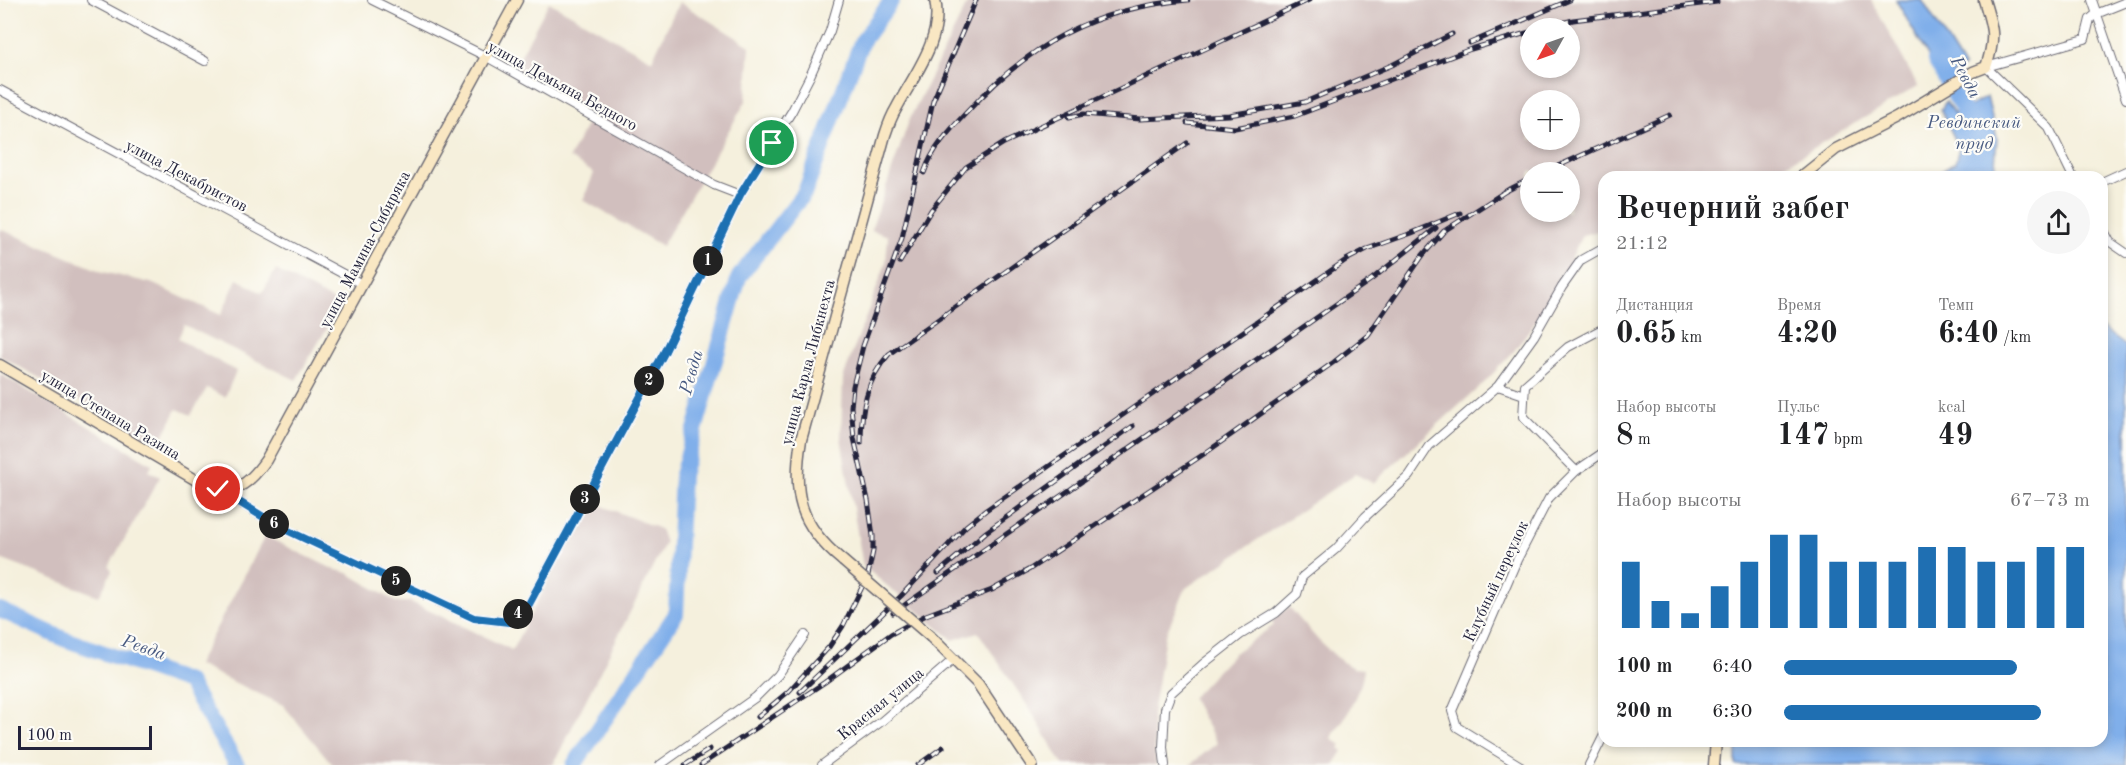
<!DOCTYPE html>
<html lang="ru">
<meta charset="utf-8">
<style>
:root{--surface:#fff;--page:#f6f6f6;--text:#202124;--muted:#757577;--accent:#1f6fb2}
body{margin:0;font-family:"Old Standard TT",serif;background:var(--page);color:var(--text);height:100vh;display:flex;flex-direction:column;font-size:22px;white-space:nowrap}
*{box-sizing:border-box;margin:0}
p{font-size:20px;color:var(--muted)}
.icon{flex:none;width:33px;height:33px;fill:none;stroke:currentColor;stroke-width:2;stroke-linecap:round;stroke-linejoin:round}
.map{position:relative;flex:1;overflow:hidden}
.details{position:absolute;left:1598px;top:171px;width:510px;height:576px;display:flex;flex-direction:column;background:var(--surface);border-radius:18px;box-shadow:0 3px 9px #0003}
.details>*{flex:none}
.needle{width:39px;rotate:230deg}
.buttons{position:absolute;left:1520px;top:18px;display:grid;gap:12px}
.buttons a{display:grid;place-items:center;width:60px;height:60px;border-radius:50%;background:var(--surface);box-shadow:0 3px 9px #0003;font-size:30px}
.scale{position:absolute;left:18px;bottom:15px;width:134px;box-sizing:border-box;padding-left:6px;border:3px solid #22223b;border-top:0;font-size:16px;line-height:21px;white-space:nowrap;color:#22223b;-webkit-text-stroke:4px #fdfcf7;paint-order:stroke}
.pin{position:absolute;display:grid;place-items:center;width:51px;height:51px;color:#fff;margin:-26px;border:3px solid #fff;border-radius:50%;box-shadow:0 2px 6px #0007}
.km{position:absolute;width:30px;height:30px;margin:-15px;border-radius:50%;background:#222;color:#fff;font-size:16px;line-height:30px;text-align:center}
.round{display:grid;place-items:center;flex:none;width:63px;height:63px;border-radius:32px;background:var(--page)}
.overview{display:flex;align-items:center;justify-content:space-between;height:102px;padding:0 18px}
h1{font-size:33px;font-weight:700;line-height:45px}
.stats{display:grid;grid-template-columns:repeat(3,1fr);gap:9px;height:102px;padding:6px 18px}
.stats div{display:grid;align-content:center}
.stats b{font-size:30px;font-weight:700}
.stats small{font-size:16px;font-weight:400}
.stats p{font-size:16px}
.chart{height:168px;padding:12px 18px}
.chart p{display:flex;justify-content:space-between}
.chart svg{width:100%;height:108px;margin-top:6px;stroke:var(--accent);stroke-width:6}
ul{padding:0 18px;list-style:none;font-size:20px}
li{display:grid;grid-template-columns:96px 72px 1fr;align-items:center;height:45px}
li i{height:15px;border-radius:8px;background:var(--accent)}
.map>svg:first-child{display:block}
.industrial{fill:#d1bfbe;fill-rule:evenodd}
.water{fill:#80afea;stroke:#516892;stroke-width:1.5}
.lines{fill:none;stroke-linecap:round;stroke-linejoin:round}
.river{stroke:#80afea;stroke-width:16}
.street-casing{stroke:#6c6a74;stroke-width:10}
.secondary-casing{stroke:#6c6a74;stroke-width:13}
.street{stroke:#fff;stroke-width:8}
.secondary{stroke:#f9e7c3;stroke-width:10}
.rail-casing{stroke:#22223b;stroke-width:5}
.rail{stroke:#fdfcf7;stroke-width:3;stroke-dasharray:9;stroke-linecap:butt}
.secondary-bridge-casing{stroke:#6c6a74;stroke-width:13;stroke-linecap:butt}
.secondary-bridge{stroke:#f9e7c3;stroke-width:10}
.route-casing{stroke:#fff;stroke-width:12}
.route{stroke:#1f6fb2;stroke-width:8}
.labels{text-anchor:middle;stroke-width:4.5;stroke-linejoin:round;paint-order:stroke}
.street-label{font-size:16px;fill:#22223b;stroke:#fdfcf7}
.water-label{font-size:18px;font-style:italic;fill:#485a81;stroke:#fdfcf7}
</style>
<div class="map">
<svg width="2126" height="765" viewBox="0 0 2126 765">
<rect width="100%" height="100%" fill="#fdfcf7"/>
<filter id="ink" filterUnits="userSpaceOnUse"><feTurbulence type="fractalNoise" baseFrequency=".0167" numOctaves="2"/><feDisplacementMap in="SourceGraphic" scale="12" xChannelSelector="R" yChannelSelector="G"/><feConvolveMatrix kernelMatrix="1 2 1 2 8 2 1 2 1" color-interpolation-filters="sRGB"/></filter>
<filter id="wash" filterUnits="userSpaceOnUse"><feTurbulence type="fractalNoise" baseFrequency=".008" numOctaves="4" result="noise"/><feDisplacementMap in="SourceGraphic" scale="24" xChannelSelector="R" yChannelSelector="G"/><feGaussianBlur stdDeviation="1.35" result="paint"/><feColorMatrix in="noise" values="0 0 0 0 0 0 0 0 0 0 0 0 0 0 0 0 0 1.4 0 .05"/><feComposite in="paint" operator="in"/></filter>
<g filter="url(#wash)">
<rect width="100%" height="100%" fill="#f5f0dd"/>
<path class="industrial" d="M969,0h902l47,86 -153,91h-161l-1,53 -21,5 -27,59 -41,57 -30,32 -111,100 -18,-9 -169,114 -21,48 -13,79 4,50h-93l-32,-54 -53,-79 -25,8 -90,-74 -22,-128 2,-60 43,-115 2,-27 -17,-6 39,-112zM1530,28h39v40h-39zM1530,100h39v40h-39zM1530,172h39v40h-39z
M549,2l103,58 27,-58 71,44 -4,55 -84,145 -79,-46 11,-27 -25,-15 26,-50 -7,-16 -7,13 -67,-37z
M0,229l103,43 48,11 70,32 16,-36 25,14 14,-23 65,35 -45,75 -112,-55 -6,14 58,32 -11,26 -18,-9 -16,27 -14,-6 -18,35 -159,-88z
M0,374l152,90 -3,7 11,6 -51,89 3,5 -13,25 -99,-37z
M590,501l70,28 5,14 -112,222h-220l-50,-60 -86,-40 68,-129 68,33 15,4 48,29h15l101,48z
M1289,607l30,34 22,20 12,7 11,1 -3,15 -13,29 -17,25 10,7 -2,3 4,3 -9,14h-144l27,-22 -25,-45 41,-44 41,-29 -3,-4z"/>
<path class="water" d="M1896,0h26l42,67 -22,14z
M1987,97l10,41 -3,39h-93l38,-4 16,-10 4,-15 -18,-38 5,-9 8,13z
M2102,328l24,18v419h-390v-24h366z"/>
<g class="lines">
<path class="river" d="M1935,60l28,50 6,21
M0,610l64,29 124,43 49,83
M574,765l102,-151 6,-139 57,-198 66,-85 56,-149 31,-43"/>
</g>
</g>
<g filter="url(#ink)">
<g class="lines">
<defs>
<path id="street" d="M91,0l114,61
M372,0l113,56 229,129 26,10
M2092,0l34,99
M0,90l362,194
M2073,177l-24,-49 -63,-61 99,-28 5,-20 6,-5 30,-12
M2102,182l24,-11
M2102,227l8,15 16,11
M1498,386l26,9
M1576,471l-53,-54 2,-32 43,-38 36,-19
M219,490l59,36 196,92 35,4 20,-18 136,-253 75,-156 52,-84 18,-35 20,-45 9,-31
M660,765l96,-68 22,-22 27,-40
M822,765l60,-44 72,-62
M1165,765l-2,-18 2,-38 6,-16 32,-29 37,-29 36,-22 21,-19 5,-17 34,-28 29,-32 44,-41 20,-30 69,-60 36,-50 28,-49 19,-27 23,-13
M1519,765l-62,-38 -5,-16 65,-151 32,-62 27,-27 28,-19
M1589,765l15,-30"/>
<path id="secondary" d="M1801,177l35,-28 61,-31 76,-46 13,-5c10,-30 7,-38 -2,-67
M0,365l201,118c33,13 46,4 65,-23l251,-460
M843,561c-44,-36 -51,-67 -42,-121l84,-305c3,-9 6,-18 11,-26 17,-33 48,-70 39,-109
M931,637l47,47 54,81
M1714,765l2,-24"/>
</defs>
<use href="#street" class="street-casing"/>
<use href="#secondary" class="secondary-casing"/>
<use href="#street" class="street"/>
<use href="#secondary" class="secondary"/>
<defs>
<path id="rail" d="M1543,28l30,-8 144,-18
M1470,43l100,-43
M1069,117l15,-3 56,5 89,-4 76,-13 87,-37 60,-31
M1187,123l48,5 60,-12 176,-67 59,-17
M1545,172l125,-57
M924,173c8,-24 25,-42 42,-60 63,-69 128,-105 222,-113
M1502,193l28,-14
M900,262l31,-52 35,-43 38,-24 305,-143
M861,443c0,-33 5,-63 28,-89l298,-211
M938,573l48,-41 147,-106
M893,613l479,-334 64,-51
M800,692l101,-96 65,-70 20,-16 360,-250 21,-11 45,-16 48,-20
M758,717l31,-26 40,-44 14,-21 25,-51 5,-24v-15l-5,-36 -14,-62 -3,-31 2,-21 10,-40 39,-108 31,-137 43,-101
M685,765l25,-16
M701,765l124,-83 66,-48 35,-19 66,-25 38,-21 174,-115 130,-92 34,-27 55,-80 21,-24 65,-42
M918,765l25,-18"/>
</defs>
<use href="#rail" class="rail-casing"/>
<use href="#rail" class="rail"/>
<defs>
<path id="secondary-bridge" d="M843,561l88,76"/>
</defs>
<use href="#secondary-bridge" class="secondary-bridge-casing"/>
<use href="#secondary-bridge" class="secondary-bridge"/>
</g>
</g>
<g class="lines" filter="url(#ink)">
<defs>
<path id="route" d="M218,489l60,37 196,92 35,4 20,-18 136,-253 75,-156 32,-52"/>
</defs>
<use href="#route" class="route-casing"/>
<use href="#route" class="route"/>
</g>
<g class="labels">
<g class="street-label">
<text transform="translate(563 85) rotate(29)" y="6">улица Демьяна Бедного</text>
<text transform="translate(187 175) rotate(28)" y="6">улица Декабристов</text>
<text transform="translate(364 249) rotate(-62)" y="6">улица Мамина-Сибиряка</text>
<text transform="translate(807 362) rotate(-75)" y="6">улица Карла Либкнехта</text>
<text transform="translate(111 414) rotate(31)" y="6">улица Степана Разина</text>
<text transform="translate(1495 581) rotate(-65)" y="6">Клубный переулок</text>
<text transform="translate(880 703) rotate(-39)" y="6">Красная улица</text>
</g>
<g class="water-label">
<text transform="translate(1966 77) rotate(62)" y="6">Ревда</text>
<text x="1974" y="128">Ревдинский<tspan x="1974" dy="21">пруд</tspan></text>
<text transform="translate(691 372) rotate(-74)" y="6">Ревда</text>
<text transform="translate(144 647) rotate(19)" y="6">Ревда</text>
</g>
</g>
</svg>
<div class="buttons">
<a><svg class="needle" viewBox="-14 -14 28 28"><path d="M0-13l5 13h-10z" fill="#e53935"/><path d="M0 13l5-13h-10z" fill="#757577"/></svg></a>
<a>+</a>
<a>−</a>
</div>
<div class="scale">100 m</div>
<div class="pin" style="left:772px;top:143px;background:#1e9e55"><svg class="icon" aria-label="arrive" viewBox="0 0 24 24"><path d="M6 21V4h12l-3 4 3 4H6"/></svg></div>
<div class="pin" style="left:218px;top:489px;background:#d93025"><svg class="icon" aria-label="check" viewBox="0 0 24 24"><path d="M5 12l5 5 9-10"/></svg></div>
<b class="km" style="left:708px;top:261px">1</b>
<b class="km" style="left:649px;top:381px">2</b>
<b class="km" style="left:585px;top:499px">3</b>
<b class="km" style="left:518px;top:614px">4</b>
<b class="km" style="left:396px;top:581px">5</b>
<b class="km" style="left:274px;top:524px">6</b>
<section class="details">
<div class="overview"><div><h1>Вечерний забег</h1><p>21:12</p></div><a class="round"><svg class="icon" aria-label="share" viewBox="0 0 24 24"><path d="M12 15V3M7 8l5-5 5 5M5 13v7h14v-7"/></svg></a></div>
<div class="stats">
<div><p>Дистанция</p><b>0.65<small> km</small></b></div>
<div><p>Время</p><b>4:20</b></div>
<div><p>Темп</p><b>6:40<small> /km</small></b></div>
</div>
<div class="stats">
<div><p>Набор высоты</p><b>8<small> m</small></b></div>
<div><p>Пульс</p><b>147<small> bpm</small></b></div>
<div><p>kcal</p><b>49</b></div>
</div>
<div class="chart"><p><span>Набор высоты</span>67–73 m</p>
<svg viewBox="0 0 160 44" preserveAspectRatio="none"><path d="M5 44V17M15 44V33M25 44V38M35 44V27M45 44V17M55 44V6M65 44V6M75 44V17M85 44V17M95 44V17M105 44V11M115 44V11M125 44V17M135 44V17M145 44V11M155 44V11"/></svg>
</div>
<ul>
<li><b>100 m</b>6:40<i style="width:76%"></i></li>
<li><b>200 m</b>6:30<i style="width:84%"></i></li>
</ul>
</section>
</div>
